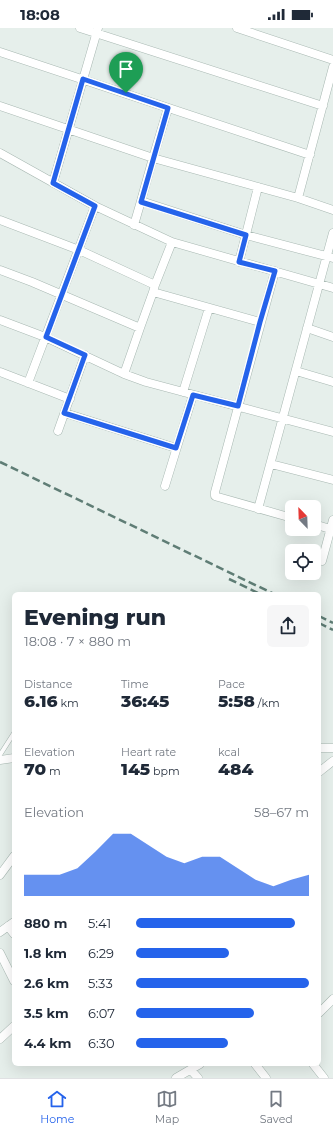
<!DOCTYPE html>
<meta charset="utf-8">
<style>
:root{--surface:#fff;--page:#f6f6f7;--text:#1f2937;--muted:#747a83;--line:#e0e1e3;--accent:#2563eb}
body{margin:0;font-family:Montserrat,sans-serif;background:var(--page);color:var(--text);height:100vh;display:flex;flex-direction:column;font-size:15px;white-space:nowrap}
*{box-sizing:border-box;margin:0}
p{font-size:13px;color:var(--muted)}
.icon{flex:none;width:22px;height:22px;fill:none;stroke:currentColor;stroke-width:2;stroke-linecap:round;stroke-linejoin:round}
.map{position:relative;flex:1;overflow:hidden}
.drawer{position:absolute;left:12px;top:564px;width:309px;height:474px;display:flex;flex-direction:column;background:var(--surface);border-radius:6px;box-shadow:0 4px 16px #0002}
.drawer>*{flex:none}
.needle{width:26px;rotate:337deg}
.buttons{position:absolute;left:285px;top:472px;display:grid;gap:8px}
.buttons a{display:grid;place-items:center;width:36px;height:36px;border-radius:6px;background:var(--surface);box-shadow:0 4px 16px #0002;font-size:20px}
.pin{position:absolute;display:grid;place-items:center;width:34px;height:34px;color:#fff;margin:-41px -17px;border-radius:50% 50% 50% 0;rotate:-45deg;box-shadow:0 0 4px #0007}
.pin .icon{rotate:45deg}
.round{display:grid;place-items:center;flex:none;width:42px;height:42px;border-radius:6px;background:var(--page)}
.headline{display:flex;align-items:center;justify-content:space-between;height:68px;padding:0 12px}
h1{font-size:22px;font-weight:800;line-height:30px}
.metrics{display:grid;grid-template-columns:repeat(3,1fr);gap:6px;height:68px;padding:4px 12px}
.metrics div{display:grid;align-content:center}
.metrics b{font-size:17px;font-weight:800}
.metrics small{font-size:11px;font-weight:400}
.metrics p{font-size:11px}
.chart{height:112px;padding:8px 12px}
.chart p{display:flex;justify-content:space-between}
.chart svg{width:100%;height:72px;margin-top:4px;fill:var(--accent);opacity:.7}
ul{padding:0 12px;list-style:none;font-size:13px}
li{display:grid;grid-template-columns:64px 48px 1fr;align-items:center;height:30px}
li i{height:10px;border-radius:5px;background:var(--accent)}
.status{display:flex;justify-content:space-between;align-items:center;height:28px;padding:0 20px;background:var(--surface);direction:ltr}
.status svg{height:11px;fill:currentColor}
.menu{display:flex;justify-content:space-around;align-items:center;height:56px;border-top:1px solid var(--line);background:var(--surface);font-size:11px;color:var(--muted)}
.menu a{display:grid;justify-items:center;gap:2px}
.menu .current{color:var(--accent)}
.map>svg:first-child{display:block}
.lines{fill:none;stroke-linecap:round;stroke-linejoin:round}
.service-casing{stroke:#a8b8b2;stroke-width:5}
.minor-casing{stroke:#a8b8b2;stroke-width:9}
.service{stroke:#fff;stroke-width:4}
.minor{stroke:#fff;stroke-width:8}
.rail{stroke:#5f7d75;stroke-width:2.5;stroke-dasharray:8 4;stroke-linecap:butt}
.route-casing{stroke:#fff;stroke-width:8}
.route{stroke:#2563eb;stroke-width:5}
</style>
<div class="status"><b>18:08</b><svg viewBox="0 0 49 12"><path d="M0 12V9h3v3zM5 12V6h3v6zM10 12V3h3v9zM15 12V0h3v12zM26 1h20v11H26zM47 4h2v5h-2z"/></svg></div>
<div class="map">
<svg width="333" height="1050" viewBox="0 0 333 1050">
<rect width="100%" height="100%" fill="#e6efeb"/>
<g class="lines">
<defs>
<path id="service" d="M0,727l14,-22"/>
<path id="minor" d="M80,0l243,78
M237,0l96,32
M0,24l310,103
M0,78l153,52 -12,43 105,34 87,23
M168,80l-15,50 145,40 35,12
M0,125l95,53 77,36 161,46
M53,155l45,-155
M298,170l35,-131
M0,192l79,30 76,35 -2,7 107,30
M134,197l7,-24
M239,234l19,-75
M0,242l32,12 108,46 13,-36
M275,243l-60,221v4l3,1 74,21
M155,257l17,-43
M0,292l45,17 79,37 22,8 187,50
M307,300l26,9
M296,343l37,11
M0,344l70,27
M124,346l16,-46
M28,355l67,-177
M183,364l26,-84
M65,385l111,35
M58,403l27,-76
M271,436l62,16
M165,458l28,-91
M258,481l75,-276
M314,496l19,6
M322,533l11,-41
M319,720h14
M0,732l14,-2
M319,744l14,-11
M0,847l14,-19
M8,898l6,8
M0,904l14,-10
M0,925l14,28
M319,985l14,-14
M0,1011l14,-13
M255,1036l11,14
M313,1036l11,14
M191,1042l7,8
M176,1050l24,-14"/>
</defs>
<use href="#service" class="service-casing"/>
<use href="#minor" class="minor-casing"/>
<use href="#service" class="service"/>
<use href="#minor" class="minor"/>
<path class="rail" d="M0,434l274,132
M229,551l31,15
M319,588l14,7
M319,595l14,7"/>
</g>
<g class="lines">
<defs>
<path id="route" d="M83,51l85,29 -27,94 105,33 -7,27 36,9 -15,51 -22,84 -45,-11 -17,53 -112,-35 21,-58 -39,-18 49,-131 -42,-23z"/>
</defs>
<use href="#route" class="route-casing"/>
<use href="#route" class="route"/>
</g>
</svg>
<div class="buttons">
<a><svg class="needle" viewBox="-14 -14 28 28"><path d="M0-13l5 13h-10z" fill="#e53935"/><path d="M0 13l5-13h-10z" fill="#747a83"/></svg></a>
<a><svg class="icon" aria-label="locate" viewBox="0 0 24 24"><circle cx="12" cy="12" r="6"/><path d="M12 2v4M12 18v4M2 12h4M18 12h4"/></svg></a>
</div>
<div class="pin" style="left:126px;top:65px;background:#1e9e55"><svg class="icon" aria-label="arrive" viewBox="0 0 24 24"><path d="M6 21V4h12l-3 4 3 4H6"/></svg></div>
<section class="drawer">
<div class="headline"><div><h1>Evening run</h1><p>18:08 · 7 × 880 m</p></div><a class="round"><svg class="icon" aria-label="share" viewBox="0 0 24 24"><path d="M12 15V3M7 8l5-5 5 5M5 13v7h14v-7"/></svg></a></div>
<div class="metrics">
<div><p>Distance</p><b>6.16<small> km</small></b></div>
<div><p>Time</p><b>36:45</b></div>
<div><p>Pace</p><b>5:58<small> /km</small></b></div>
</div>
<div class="metrics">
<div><p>Elevation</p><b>70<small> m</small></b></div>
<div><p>Heart rate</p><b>145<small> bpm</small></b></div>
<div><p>kcal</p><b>484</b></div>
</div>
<div class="chart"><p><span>Elevation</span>58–67 m</p>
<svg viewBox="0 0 160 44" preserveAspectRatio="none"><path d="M0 44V31L10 31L20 31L30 27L40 17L50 6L60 6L70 13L80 20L90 24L100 20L110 20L120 27L130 34L140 38L150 34L160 31V44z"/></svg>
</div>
<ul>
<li><b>880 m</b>5:41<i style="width:92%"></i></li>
<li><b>1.8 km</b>6:29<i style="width:54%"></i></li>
<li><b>2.6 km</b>5:33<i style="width:100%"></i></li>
<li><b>3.5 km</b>6:07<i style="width:68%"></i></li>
<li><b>4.4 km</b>6:30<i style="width:53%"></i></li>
</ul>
</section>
</div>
<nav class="menu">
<a class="current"><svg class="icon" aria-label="home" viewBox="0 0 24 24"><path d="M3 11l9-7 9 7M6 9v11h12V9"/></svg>Home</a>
<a><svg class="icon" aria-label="map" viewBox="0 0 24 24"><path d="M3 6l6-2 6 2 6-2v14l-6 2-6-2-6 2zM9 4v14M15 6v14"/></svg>Map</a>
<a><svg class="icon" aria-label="saved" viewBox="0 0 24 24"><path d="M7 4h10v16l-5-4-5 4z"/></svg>Saved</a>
</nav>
